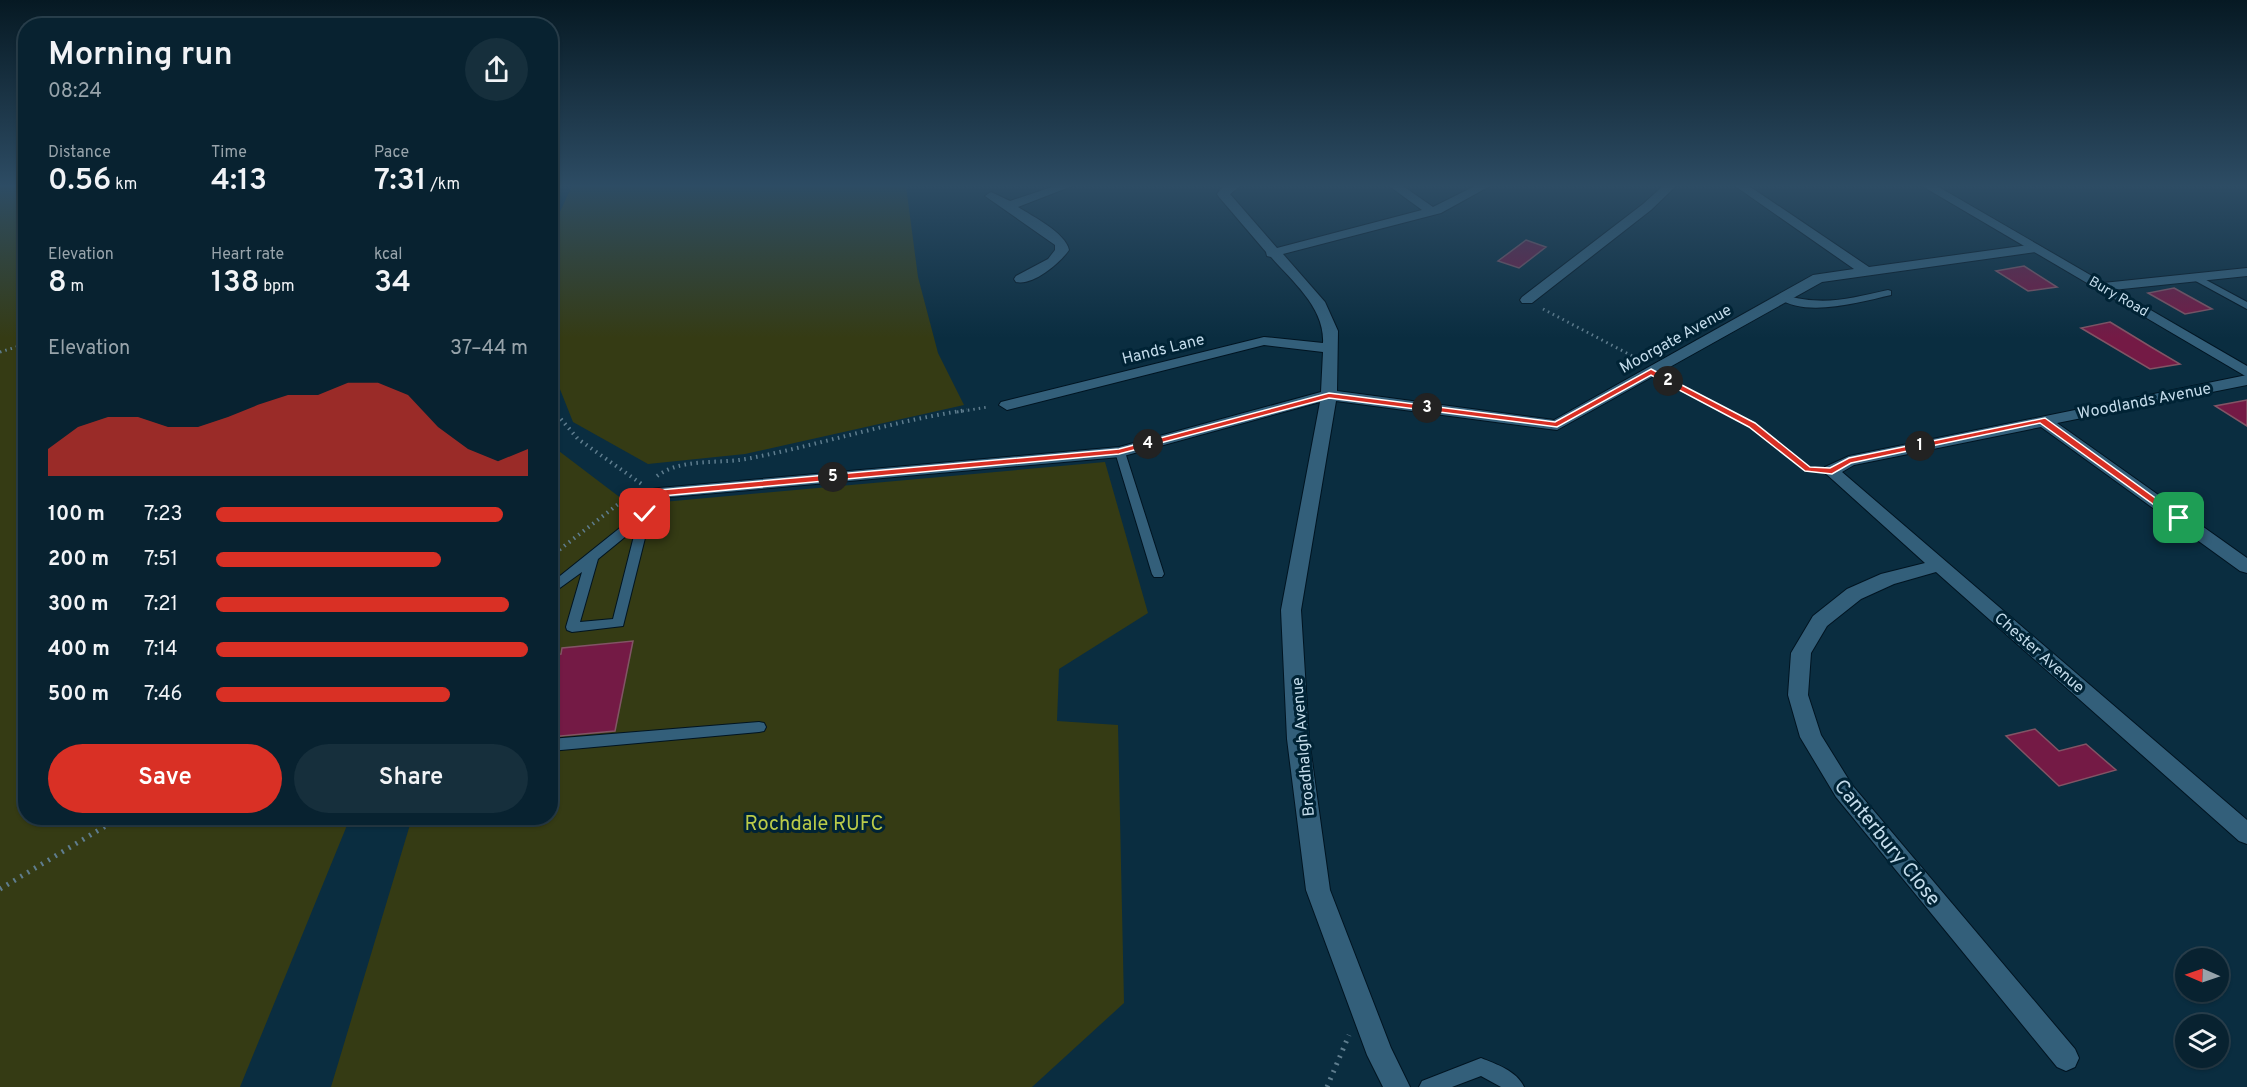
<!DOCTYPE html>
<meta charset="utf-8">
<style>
:root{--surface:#082230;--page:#162f3c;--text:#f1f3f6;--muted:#98a4ab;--line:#293f4c;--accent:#d93025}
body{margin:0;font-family:Overpass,sans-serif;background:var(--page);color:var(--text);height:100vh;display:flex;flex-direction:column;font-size:22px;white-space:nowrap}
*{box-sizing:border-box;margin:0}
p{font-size:20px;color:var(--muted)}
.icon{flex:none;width:33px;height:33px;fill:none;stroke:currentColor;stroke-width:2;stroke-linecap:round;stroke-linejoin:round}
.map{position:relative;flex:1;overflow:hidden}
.side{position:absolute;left:18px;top:18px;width:540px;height:807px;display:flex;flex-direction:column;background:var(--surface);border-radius:24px;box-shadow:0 2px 4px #0004,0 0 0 2px var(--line)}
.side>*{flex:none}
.needle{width:39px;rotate:272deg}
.controls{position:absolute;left:2175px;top:948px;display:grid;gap:12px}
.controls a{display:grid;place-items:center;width:54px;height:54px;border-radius:50%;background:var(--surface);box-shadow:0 2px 4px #0004,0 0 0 2px var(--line);font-size:30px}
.pin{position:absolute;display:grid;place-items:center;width:51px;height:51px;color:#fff;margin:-26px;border-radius:12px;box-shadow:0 3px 9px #0006}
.km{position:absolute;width:30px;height:30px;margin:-15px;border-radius:50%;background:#222;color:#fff;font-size:16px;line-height:30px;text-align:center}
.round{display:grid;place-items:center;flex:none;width:63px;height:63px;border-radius:32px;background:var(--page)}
.overview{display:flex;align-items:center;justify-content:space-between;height:102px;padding:0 30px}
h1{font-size:33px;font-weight:600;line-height:45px}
.figures{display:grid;grid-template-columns:repeat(3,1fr);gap:9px;height:102px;padding:6px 30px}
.figures div{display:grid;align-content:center}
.figures b{font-size:30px;font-weight:600}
.figures small{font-size:16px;font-weight:400}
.figures p{font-size:16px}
.chart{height:168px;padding:12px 30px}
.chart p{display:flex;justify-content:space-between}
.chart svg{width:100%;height:108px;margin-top:6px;fill:var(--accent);opacity:.7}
.cta{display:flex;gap:12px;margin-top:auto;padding:12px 30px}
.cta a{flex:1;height:69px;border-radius:36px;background:var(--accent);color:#fff;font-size:24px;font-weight:600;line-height:69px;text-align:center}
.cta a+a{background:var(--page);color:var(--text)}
ul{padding:0 30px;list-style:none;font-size:20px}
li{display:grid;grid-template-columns:96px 72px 1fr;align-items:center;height:45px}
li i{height:15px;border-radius:8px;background:var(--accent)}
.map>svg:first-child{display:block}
.green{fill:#353b14}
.building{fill:#741a45;stroke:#825465;stroke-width:1.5}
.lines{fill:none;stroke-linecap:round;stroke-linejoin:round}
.lane-casing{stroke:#001421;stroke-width:2}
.street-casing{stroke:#001421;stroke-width:2}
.secondary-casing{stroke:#001421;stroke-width:2}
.path-far2{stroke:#5f7d8e;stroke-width:3;stroke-dasharray:1.5 4;stroke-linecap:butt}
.path-far1{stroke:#5f7d8e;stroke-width:4;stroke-dasharray:1.5 4.5;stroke-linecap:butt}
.path{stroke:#5f7d8e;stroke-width:5;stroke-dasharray:2 6;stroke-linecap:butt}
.lane{fill:#335f7a;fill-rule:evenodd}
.street{fill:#335f7a;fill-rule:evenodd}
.secondary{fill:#335f7a;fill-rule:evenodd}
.route{fill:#d93025;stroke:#fff;stroke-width:1.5}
.labels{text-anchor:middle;stroke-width:6;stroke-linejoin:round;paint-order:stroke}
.far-street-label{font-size:14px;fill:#c4dceb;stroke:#002335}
.street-label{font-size:16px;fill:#c4dceb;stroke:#002335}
.near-park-label{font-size:20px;fill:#bacb49;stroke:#002335}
.near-street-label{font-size:20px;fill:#c4dceb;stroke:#002335}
</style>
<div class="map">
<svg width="2247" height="1087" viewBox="0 0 2247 1087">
<rect width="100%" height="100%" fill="#0a2d40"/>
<path class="green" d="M0,186h26v498l-7,7 6,1 1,126h324l-110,269h-240z
M572,186h334l12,91 20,76 26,52 -219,49 -97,10 -75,-42 -23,-58 1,-133z
M551,445l79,60 475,-43 43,151 -89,56 -2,52 61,4 6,278 -92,84h-701l81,-269h138z"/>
<path class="building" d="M1526,240l20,7 -27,21 -21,-7z
M2024,266l33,21 -29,4 -32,-20z
M2174,288l38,21 -27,5 -37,-21z
M2110,322l41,25 29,17 -30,5 -69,-41z
M2247,400v26l-32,-20z
M633,641l-18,90 -65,6v-82l11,-1 1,-6z
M2035,729l24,22 27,-7 30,26 -57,16 -53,-50z"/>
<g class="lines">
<defs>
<path id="lane" d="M2195,274l52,28v7l-55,-30 -2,-2z
M1888,290l3,1v4c-31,7 -85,23 -113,3l5,-3c41,11 65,4 105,-5z
M1120,449l5,3 39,122 -2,3h-8l-2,-3 -37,-122z
M659,489l6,4 -14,21 -28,112 -51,6 -5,-2 -1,-3 16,-55 -32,23v-11l91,-73 14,-21zM636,528l-23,91 -33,3 18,-63z
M759,722l5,1 2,4 -2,4 -5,1 -209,19v-12z
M1481,1058c15,6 36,13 43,29h-23l-20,-11 -29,11h-33l3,-6z"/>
<path id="street" d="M1055,186h17l-54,21c14,9 48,26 51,43 -9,13 -36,36 -53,32l-2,-3 2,-3 32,-17 7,-9v-5l-70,-49 6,-4 19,9z
M1223,186h17l-10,8 47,54 145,-38 -33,-24h14l30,21 42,-21h15l-49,27 -158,41 42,48 13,29 -1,60 217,29 259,-145 41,-6 -119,-83h14l120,81 167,-23 7,4 -7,4 -214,30 -265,148 -221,-29 -35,209 8,129 21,151 61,158 19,39h-27l-16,-32 -61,-165 -19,-151 -6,-129 39,-208 -200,55 -461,41 -6,-1 -3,-4 3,-4 6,-1 460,-41 202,-55 2,-40 -59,-7 -257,65 -8,-5 2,-3 263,-65 59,6c2,-35 -31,-62 -52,-86l-4,-1 -1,-4 -47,-55 -2,-3z
M1663,186h13l-25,24 -119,93h-10l-2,-3 2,-3 121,-93z
M2247,268v8l-144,15 -7,-4 7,-4z
M2247,375v10l-190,38 190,135v15l-7,-2 -199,-144 -187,38 -12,7 405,348v24l-8,-3 -303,-269 -42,12 -33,15 -34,27 -16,27 -3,42 13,40 31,50 223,264 4,9 -4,9 -9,4 -9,-4 -221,-270 -36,-60 -12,-42 3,-42 22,-37 34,-27 34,-15 44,-11 -102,-92 2,-4 24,-11z"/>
<path id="secondary" d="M1922,186h15l310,180v11z"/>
</defs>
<use href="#lane" class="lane-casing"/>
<use href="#street" class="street-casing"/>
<use href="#secondary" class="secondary-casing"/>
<path class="path-far2" d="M550,191l3,-5
M1543,309l97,51
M0,352l26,-8
M1667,380l60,32
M550,407l4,5
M957,412l31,-5"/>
<path class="path-far1" d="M553,410l25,29 65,46
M1724,410l28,15 56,44 5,1
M657,476c24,-18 60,-12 89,-17 74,-14 146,-38 221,-49
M550,557l89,-69"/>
<path class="path" d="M0,889l119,-71
M1327,1087l22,-52"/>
<use href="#lane" class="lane"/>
<use href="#street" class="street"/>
<use href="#secondary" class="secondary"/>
</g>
<linearGradient id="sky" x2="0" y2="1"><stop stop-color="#061923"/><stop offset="0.55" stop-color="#2d4c64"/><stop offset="1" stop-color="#2d4c64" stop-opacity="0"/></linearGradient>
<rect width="2247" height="338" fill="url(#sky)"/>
<path class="route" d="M1651,369l104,54 55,44 20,1 19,-10 196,-40 138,100 -8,2 -135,-97 -189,40 -19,11 -27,-3 -56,-44 -98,-52 -94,52 -228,-29 -210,56 -457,42 -13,20 -8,-2 14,-23 4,-1 460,-41 210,-56 226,29z"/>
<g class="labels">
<g class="far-street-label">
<text transform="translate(2119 296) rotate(30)" y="5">Bury Road</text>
</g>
<g class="street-label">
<text transform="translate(1675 338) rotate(-29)" y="6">Moorgate Avenue</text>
<text transform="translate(1163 348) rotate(-14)" y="6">Hands Lane</text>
<text transform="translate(2144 400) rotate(-11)" y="6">Woodlands Avenue</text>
<text transform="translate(2040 652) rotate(41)" y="6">Chester Avenue</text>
<text transform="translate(1302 747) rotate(-95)" y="6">Broadhalgh Avenue</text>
</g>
<g class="near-park-label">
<text x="814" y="830">Rochdale RUFC</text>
</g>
<g class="near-street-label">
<text transform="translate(1888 842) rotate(51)" y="7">Canterbury Close</text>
</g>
</g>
</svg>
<div class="controls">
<a><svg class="needle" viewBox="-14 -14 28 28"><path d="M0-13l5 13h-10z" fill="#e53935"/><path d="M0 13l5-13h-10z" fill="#98a4ab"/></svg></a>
<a><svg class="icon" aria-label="layers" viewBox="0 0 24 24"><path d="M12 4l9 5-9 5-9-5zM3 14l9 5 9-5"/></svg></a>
</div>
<div class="pin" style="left:2179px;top:518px;background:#1e9e55"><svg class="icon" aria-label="arrive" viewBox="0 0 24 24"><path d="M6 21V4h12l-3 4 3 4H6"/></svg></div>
<div class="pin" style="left:645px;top:514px;background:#d93025"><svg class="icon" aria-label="check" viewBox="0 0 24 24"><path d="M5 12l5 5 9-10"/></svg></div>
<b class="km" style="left:1920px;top:446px">1</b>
<b class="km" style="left:1668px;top:381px">2</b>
<b class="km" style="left:1427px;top:408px">3</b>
<b class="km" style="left:1148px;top:444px">4</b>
<b class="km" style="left:833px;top:477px">5</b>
<section class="side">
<div class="overview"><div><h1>Morning run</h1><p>08:24</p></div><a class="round"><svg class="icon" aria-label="share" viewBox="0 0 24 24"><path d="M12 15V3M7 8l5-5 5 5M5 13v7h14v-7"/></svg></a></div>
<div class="figures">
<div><p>Distance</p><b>0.56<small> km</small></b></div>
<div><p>Time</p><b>4:13</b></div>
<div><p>Pace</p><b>7:31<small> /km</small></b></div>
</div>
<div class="figures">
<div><p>Elevation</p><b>8<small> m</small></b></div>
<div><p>Heart rate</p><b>138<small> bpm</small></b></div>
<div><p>kcal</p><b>34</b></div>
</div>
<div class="chart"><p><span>Elevation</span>37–44 m</p>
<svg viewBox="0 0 160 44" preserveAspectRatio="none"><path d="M0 44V33L10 24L20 20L30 20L40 24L50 24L60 20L70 15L80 11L90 11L100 6L110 6L120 11L130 24L140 33L150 38L160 33V44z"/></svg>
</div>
<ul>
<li><b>100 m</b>7:23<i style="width:92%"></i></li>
<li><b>200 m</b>7:51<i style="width:72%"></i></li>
<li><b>300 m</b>7:21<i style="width:94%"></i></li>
<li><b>400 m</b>7:14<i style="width:100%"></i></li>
<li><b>500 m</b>7:46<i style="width:75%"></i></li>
</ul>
<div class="cta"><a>Save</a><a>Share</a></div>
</section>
</div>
